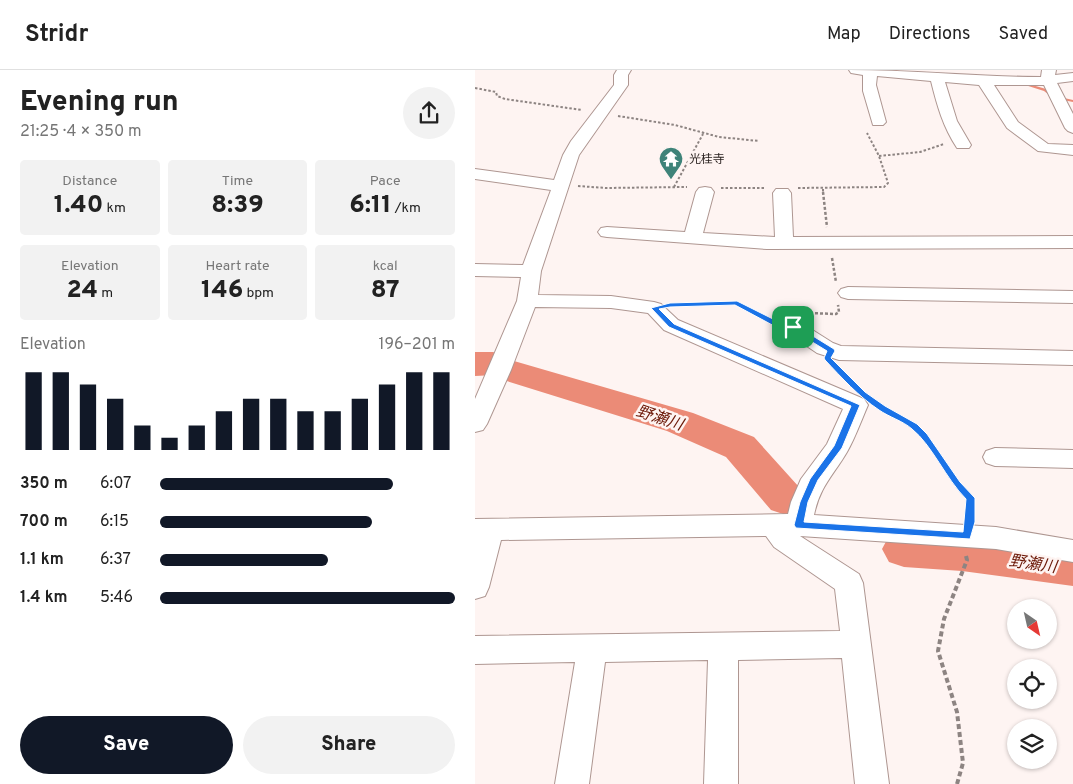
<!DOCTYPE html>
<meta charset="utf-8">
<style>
:root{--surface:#fff;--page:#f2f2f2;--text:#222;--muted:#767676;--line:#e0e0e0;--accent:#111827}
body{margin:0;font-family:Overpass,"Noto Sans JP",sans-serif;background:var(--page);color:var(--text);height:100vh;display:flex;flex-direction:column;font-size:19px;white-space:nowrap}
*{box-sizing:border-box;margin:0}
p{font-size:16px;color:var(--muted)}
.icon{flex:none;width:28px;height:28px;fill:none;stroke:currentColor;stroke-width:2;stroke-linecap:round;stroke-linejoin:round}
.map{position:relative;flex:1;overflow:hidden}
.sheet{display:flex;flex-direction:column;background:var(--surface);width:475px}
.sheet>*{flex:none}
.needle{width:32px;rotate:146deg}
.buttons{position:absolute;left:532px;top:529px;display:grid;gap:10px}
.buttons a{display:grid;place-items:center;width:50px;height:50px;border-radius:50%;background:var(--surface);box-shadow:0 1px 4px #0004;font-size:25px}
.pin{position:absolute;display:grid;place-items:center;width:42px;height:42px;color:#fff;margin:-21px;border-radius:10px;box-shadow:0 2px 8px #0006}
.round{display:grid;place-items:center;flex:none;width:52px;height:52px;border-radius:26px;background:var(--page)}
.summary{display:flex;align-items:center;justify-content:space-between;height:85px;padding:0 20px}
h1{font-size:28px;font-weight:800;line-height:38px}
.figures{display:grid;grid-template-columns:repeat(3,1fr);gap:8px;height:85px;padding:5px 20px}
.figures div{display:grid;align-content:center;border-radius:5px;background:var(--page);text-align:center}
.figures b{font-size:25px;font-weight:800}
.figures small{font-size:14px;font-weight:400}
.figures p{font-size:14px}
.chart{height:140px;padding:10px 20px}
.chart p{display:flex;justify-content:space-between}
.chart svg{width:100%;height:90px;margin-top:5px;stroke:var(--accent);stroke-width:6}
.cta{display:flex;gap:10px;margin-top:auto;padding:10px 20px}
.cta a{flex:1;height:58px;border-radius:30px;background:var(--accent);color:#fff;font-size:20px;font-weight:800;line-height:58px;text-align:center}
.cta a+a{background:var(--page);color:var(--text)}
ul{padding:0 20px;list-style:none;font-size:16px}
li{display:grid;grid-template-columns:80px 60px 1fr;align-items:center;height:38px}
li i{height:12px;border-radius:6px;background:var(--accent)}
header{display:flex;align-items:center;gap:30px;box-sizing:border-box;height:70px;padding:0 25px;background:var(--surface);border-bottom:1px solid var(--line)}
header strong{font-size:24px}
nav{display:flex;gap:28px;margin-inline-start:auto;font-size:18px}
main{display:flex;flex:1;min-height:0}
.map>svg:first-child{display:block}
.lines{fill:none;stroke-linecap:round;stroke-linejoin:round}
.stream{fill:#eb8b77;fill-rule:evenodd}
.river{fill:#eb8b77;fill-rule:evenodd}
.minor-casing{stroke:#ae9691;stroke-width:2}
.path-far3{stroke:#8d8482;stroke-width:2;stroke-dasharray:2.5 2;stroke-linecap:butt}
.path-far2{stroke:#8d8482;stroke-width:2.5;stroke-dasharray:3 2;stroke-linecap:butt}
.path-far1{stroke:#8d8482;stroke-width:3;stroke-dasharray:4 2.5;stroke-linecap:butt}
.path{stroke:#8d8482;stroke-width:4;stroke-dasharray:5 3;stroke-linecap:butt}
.minor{fill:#fff;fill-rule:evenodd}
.route{fill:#1a73e8;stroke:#fff;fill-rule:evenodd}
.labels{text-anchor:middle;stroke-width:5;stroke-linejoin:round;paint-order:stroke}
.far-poi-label{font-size:12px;fill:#241c1a;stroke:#fef4f2;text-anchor:start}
.water-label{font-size:16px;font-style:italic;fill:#6b1706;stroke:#fef4f2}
</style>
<header>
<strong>Stridr</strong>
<nav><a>Map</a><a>Directions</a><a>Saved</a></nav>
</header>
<main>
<section class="sheet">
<div class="summary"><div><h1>Evening run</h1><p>21:25 · 4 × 350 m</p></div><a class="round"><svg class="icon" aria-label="share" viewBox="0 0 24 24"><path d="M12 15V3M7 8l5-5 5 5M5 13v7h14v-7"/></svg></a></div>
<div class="figures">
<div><p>Distance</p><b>1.40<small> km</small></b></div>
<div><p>Time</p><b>8:39</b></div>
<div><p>Pace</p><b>6:11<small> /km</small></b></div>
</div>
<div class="figures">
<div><p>Elevation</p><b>24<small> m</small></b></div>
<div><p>Heart rate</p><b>146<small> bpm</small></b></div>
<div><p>kcal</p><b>87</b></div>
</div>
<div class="chart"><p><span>Elevation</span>196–201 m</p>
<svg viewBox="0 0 160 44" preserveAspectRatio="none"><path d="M5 44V6M15 44V6M25 44V12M35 44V19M45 44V32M55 44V38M65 44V32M75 44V25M85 44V19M95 44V19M105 44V25M115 44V25M125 44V19M135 44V12M145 44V6M155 44V6"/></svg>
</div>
<ul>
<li><b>350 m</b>6:07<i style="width:79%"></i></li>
<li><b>700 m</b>6:15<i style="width:72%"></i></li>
<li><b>1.1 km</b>6:37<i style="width:57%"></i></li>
<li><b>1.4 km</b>5:46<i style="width:100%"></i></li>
</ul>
<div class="cta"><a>Save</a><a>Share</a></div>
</section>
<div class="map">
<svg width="598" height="714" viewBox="0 0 598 714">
<rect width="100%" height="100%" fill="#fef4f2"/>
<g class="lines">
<path class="stream" d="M408,0h12l10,2 -2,1 -18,-2z
M547,12l24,7 9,7 18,4v2l-20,-4 -9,-7 -22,-7z"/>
<path class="river" d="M0,282h18l12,4 2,3 186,54 61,24 45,50 4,2 6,11 -6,11 -14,5 -18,-6 -45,-53 -59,-26 -170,-53 -2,-3 -20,1z
M429,461l58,4 111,15v36l-111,-15 -58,-4 -15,-5 -7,-13 7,-13z"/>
<defs>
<path id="minor" d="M142,0h14l-3,5v10l-49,70 -38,116 -3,24 73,1 43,6 7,2 17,16 186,79 4,6c-7,16 -13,33 -21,47 -14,24 -27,34 -33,63l182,12 77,13v22l-77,-13 -196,-13 59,38 4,9 26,201h-34l-13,-126 -104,2v124h-34l4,-124 -103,2 -16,122h-34l20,-122 -100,2v-28l365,-5 -5,-42 -61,-42 -8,-11 -265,4 -12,47 -4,9 -10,3v-80l313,-5 3,-12 10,-23 26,-35 16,-35 -179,-79 -16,-17 -37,-5 -76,-1 -24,63 -24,54 -4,6 -8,2v-33l42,-98 4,-24 -46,-1v-12l48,1 28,-75 -76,-11v-10l79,11 9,-25 8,-14 43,-56v-10z
M374,0c65,0 128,7 192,7l1,-7h14l-1,5 18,-2v8l-16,2 16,31v19l-5,-2 -3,-3 -21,-43h-50l24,37 30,22 25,1v10l-35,-4 -31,-23 -28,-43 -34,-3 12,39 14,24 -2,3h-12c-14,-21 -20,-43 -26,-67l-54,-5 -1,9 10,37 -3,3h-10l-10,-34v-16l-12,-2z
M230,117l6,1 3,4 -11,41 72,4 -2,-44 3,-4h12l3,4 2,44 280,-1v12l-306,1 -160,-12 -6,-1 -3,-4 3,-4 6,-1 78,5 11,-40 3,-4z
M373,217l225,4v12l-225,-4 -7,-2 -3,-4 3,-4z
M317,242l7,1 4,11 30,19 8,3 232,5v14l-234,-5 -22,-7 -31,-21c-4,-7 -5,-12 -1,-19z
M520,378l78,2v18l-78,-2 -9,-3 -3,-6 3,-6z"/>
</defs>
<use href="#minor" class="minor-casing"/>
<path class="path-far3" d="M0,18l21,4 1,4 8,3 77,11
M143,46l57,9 44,12 40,4
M404,86l41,-4 24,-8
M103,116l28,2 81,-1
M199,117l29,-53
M246,118h43
M323,118l86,-1 4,-4 -9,-27 -12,-23
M348,119v4"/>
<path class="path-far2" d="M348,122l4,35
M357,188l4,24
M202,235l59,-2 37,19
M335,243l26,1 3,-2 -1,-7"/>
<path class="path-far1" d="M364,300l10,10
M403,335c12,7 27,13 37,22 22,21 35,50 56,71l-1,17"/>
<path class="path" d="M482,714l6,-21 -6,-51 -19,-61 6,-32 23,-59 -1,-4"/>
<use href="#minor" class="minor"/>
</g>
<path class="route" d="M262,231l44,22 14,2 39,24 1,2 -4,7 34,34 20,14 32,18 10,10 33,48 15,16v24l-5,17 -174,-11 -2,-3 6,-23 10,-23 24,-33 17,-40 -182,-79 -18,-19 19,-5zM260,235l41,22 15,2 36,22 -3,7 1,2c17,18 33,36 54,50 10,7 24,11 33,19 20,16 34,50 54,70l-3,33 -159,-10 4,-20 10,-22 24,-32 18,-43 -186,-81 -15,-15 11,-2z"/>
<defs>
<symbol id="temple-pin" viewBox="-11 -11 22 30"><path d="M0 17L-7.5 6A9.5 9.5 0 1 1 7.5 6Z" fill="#3e8379" stroke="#fef4f2"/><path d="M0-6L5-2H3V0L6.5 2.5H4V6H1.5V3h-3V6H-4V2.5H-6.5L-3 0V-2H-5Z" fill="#fff"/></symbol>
</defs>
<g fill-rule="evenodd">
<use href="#temple-pin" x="182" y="75" width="28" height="38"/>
</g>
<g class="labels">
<g class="far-poi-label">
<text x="214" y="93">光桂寺</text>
</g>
<g class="water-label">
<text transform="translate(185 347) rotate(18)" y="6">野瀬川</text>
<text transform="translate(558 493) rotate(8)" y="6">野瀬川</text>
</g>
</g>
</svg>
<div class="buttons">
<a><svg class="needle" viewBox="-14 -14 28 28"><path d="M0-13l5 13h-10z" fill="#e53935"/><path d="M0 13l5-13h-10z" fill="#767676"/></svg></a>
<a><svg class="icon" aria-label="locate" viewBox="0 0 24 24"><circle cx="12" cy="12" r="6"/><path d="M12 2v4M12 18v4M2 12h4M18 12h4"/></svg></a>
<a><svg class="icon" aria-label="layers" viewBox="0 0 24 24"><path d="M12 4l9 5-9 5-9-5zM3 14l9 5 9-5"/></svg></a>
</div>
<div class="pin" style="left:318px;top:257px;background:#1e9e55"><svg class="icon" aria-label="arrive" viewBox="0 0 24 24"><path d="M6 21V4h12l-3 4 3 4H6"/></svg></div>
</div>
</main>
